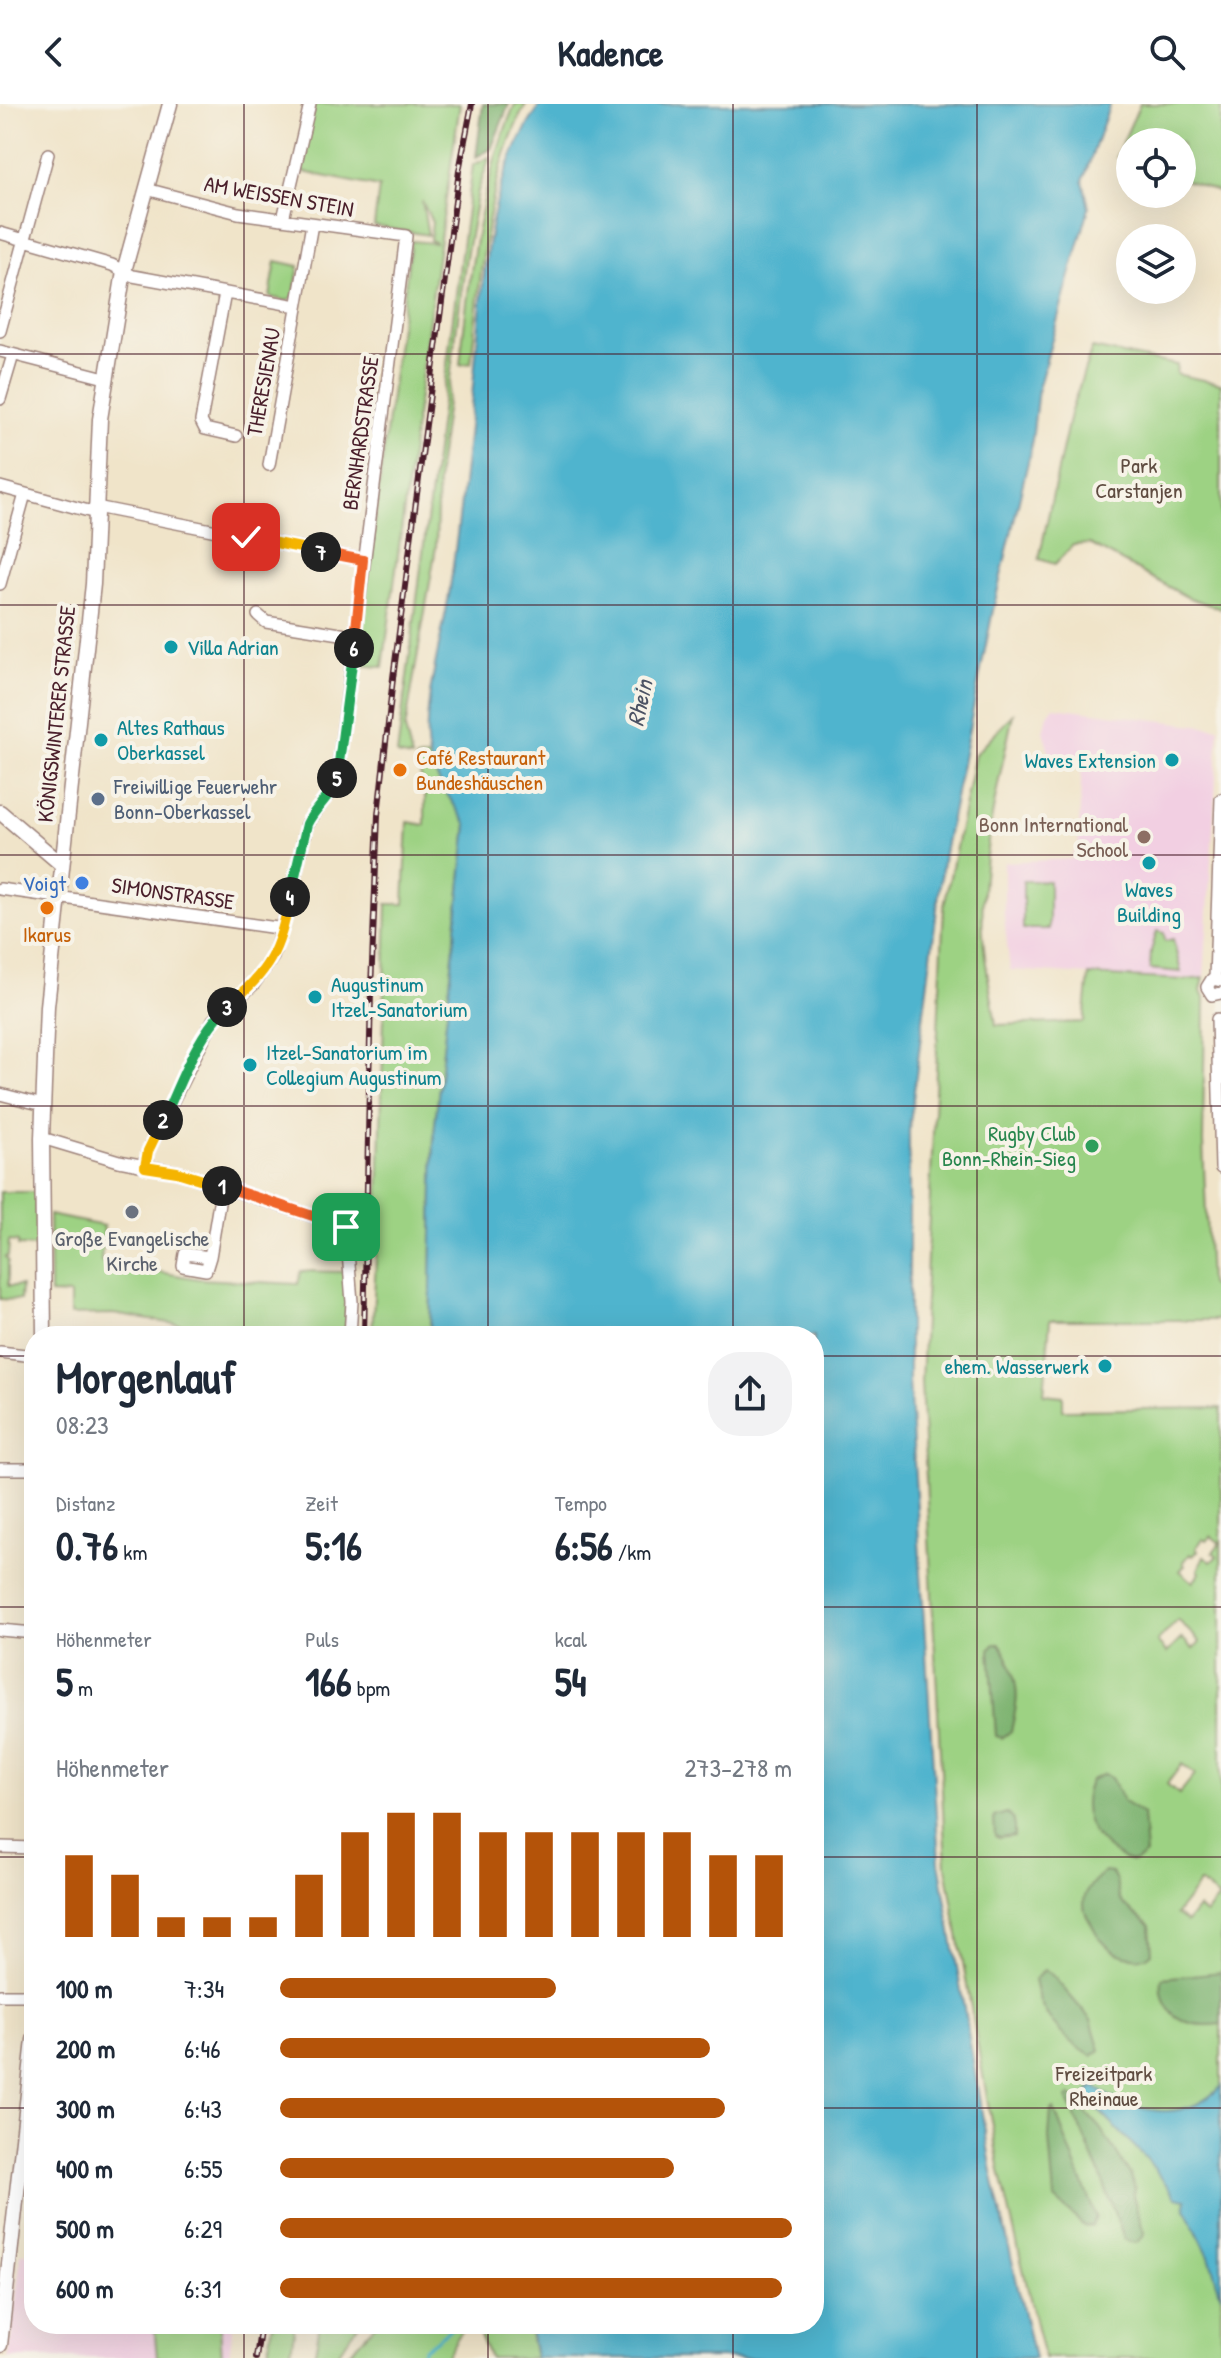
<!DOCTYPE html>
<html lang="de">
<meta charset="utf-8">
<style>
:root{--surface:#fff;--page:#f2f2f3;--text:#1f2937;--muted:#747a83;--accent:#b45309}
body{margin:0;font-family:"Patrick Hand",sans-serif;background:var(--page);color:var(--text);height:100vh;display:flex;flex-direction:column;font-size:30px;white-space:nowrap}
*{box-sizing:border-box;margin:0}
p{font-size:26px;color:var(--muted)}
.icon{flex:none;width:44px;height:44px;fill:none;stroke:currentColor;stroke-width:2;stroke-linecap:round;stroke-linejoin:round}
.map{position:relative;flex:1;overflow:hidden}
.side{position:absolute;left:24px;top:1222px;width:800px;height:1008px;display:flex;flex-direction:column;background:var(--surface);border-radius:32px;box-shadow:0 8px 32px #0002}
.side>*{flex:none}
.controls{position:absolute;left:1116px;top:24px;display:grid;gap:16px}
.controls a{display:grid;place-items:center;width:80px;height:80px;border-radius:50%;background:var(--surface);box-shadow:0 8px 32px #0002;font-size:40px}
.pin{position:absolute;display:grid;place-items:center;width:68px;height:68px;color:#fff;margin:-34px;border-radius:16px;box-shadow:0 4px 12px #0006}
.km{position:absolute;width:40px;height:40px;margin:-20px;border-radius:50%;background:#222;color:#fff;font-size:22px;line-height:40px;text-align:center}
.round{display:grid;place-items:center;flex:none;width:84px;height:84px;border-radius:32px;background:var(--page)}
.summary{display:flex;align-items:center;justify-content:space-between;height:136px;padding:0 32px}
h1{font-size:44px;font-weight:700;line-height:60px}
.figures{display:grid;grid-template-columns:repeat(3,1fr);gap:12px;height:136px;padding:8px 32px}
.figures div{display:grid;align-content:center}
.figures b{font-size:40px;font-weight:700}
.figures small{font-size:22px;font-weight:400}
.figures p{font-size:22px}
.chart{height:224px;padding:16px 32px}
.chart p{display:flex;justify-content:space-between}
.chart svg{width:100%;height:144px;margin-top:8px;stroke:var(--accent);stroke-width:6}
ul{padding:0 32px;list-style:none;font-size:26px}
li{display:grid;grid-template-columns:128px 96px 1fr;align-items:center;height:60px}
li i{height:20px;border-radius:10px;background:var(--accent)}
header{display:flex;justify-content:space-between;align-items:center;height:104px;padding:0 32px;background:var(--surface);font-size:36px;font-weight:700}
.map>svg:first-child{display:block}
.built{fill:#f2cfe2}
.green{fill:#9dd283;stroke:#747857;stroke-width:2;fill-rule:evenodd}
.forest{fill:#7eb471;stroke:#646a4e;stroke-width:2}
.water{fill:#4fb4ce;stroke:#4c6a7c;stroke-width:2}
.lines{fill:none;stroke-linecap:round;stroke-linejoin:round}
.stream{stroke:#4fb4ce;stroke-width:3}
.minor-casing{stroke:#9d827a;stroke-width:14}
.secondary-casing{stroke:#9d827a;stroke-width:17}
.minor{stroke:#fff;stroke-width:11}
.secondary{stroke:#fff;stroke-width:14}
.rail-casing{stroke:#4a1f2b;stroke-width:6}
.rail{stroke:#f7f3e8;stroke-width:3;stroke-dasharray:9;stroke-linecap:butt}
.split-1-casing{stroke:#fff;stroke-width:16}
.split-2-casing{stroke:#fff;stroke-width:16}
.split-3-casing{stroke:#fff;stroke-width:16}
.split-4-casing{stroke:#fff;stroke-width:16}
.split-5-casing{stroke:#fff;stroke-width:16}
.split-6-casing{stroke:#fff;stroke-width:16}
.split-7-casing{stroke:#fff;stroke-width:16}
.split-8-casing{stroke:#fff;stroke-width:16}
.split-1{stroke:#f0652b;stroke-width:10}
.split-2{stroke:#f5b400;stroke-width:10}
.split-3{stroke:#22a559;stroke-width:10}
.split-4{stroke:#f5b400;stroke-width:10}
.split-5{stroke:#22a559;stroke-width:10}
.split-6{stroke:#22a559;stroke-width:10}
.split-7{stroke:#f0652b;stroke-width:10}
.split-8{stroke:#f5b400;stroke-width:10}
.grid{fill:none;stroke:#4a1f2b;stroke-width:2;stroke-opacity:0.55}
.culture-dot{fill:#0f9aa8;stroke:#f7f3e8;stroke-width:3}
.food-dot{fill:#e8710a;stroke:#f7f3e8;stroke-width:3}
.service-dot{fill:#5c6f8a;stroke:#f7f3e8;stroke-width:3}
.education-dot{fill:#8d6e63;stroke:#f7f3e8;stroke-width:3}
.shop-dot{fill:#3f7fe0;stroke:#f7f3e8;stroke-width:3}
.leisure-dot{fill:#2e9e5b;stroke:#f7f3e8;stroke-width:3}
.worship-dot{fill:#6b7280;stroke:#f7f3e8;stroke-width:3}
.labels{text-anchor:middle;stroke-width:8;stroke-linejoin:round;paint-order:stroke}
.street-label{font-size:22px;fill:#4a1f2b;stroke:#f7f3e8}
.park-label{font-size:22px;fill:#5f4c41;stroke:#f7f3e8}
.culture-label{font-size:22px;fill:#0d838f;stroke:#f7f3e8;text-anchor:start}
.food-label{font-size:22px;fill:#c56008;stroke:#f7f3e8;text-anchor:start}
.service-label{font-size:22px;fill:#4e5e75;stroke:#f7f3e8;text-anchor:start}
.education-label{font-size:22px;fill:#785e54;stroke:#f7f3e8;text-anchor:end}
.shop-label{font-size:22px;fill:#366cbe;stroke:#f7f3e8;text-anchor:end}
.leisure-label{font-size:22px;fill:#27864d;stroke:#f7f3e8;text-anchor:end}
.worship-label{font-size:22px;fill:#5b616d;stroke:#f7f3e8}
.water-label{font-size:24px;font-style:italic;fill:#4c5364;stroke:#f7f3e8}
</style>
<header><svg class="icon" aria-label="back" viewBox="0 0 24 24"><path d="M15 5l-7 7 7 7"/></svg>Kadence<svg class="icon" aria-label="search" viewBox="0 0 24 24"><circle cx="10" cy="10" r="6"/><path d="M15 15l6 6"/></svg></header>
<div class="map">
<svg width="1221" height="2254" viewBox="0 0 1221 2254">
<rect width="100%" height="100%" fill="#f7f3e8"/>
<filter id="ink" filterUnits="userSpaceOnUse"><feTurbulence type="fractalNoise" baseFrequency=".0125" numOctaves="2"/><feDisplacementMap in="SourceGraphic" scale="16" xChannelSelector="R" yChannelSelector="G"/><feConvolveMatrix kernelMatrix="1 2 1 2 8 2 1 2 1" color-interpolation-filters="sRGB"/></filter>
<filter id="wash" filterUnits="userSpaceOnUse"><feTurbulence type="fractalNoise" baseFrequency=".006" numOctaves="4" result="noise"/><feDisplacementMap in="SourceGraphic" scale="32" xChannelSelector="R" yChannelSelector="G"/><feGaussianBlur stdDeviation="1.8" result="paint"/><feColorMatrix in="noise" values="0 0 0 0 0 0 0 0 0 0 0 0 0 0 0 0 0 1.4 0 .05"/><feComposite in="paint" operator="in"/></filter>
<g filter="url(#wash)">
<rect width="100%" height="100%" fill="#f0e4c9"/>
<path class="built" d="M1054,603l165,21 -15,250 -53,1 -141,-9 -6,-54v-54l68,-3 1,-7 5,-1 4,-90 -31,-2 -8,-29 5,-15z
M21,2149h13v71h199l-4,34h-220z"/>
<path class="green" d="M313,0h147l-21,141 -56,422 -27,-2 55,-424 25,2 -6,-3 2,-18 -10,-21 6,34 -54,-9 5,-39 -81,-16z
M515,0h11c-41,78 -45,173 -55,259l-11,2c9,-90 19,-177 55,-261z
M1140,0h81v89l-39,-14v-37h-52v20l-14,-5z
M490,53l-12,34 -12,66 -28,213 -2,77 -31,182 7,29 -15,-3 66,-516 10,-74z
M276,157l23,5 -5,30 -7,5 -17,-4z
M1092,244l85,17 -1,9 45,10v225l-34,-12 -97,-53 -17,1 -18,19 -16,-5 31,-145z
M1013,610c-15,72 -34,145 -30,219 1,31 9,62 13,92l88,-3 5,-47 96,5 19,-2 -3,13 4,10 -2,141 6,142 6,5 3,31h-168l-6,74 19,2v14l158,-2v950h-177l-44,-187 -54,-304 -25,-485 23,-476 31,-152zM1211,1432l9,7 -7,9 4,4 -6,6 -7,-6 -6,14 2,3 -7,9 -13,-11 5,-6 -2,-2 7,-9 3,2 5,-5 -2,-3 7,-9 3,2zM1178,1516l22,22 -7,7 -11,-11 -15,15 -10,-11zM1182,1660l13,10 -16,20 -12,-10zM1200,1779l19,15 -13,16 -8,-6 -11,14 -11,-8z
M429,653l12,26 26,41 -33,310 -4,202h-58l7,-136 8,-296h17l4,-82 17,3v-33l-9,-33z
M1023,777h26v48h-26z
M1157,827l7,2 1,8 8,-2 8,33 -31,-3 1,-18z
M0,1088h35l2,55 -19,-1v-4l-9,-1 -1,15 -3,1 3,3v26h13l-1,14 -20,-1z
M49,1111l55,11 -3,36 98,17 99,5 3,-13 46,1 -1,64h-121l-12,-6 -100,-16 -43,1v-20l-20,-1z
M154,2220h66l2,34h-65z
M273,2220h22l-5,34h-23z
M320,2220h39l-24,34h-21z
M375,2220h91l-21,34h-100z
M475,2220h53l7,34h-45z"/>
<path class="forest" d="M483,0h26l-18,45 -15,8z
M995,1540h5c7,8 7,14 11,23 9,26 6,38 0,64l-9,7 -6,-2 -6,-87z
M1105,1670l6,4 13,24 19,12 3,40c-13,12 -20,8 -33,-2 -24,-17 -36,-43 -22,-72z
M1007,1709l7,7v16l-15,2 -4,-2 -1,-19z
M1105,1768l6,1c8,9 5,15 9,26 2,7 23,20 30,27l2,27 -5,4c-27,3 -43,-8 -55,-32 -2,-4 -5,-7 -6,-11 -7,-18 6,-33 19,-42z
M1044,1866l8,5 39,45 9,30 -8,6c-29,-15 -53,-43 -58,-76z
M1221,1868v52c-34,5 -63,-8 -59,-46z
M1070,1991l30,33 30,46 5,14 -2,8 11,37 -1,4 -7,6 -11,-3 -2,-4 -24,-65 -32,-73z
M1054,2005l42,108 -4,9h-8l-30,-28 -5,-60 2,-28z"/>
<path class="water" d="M541,0h569l-27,77 6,27 -51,181 -7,60 -38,161 -49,243 -35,278v250l30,481 53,310 42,186h-499l-6,-34h285v-988h-384l4,-202 33,-309c-12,-21 -33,-45 -38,-69 -10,-42 15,-123 21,-168 11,-78 19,-156 26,-235 6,-55 9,-114 25,-167 9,-29 23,-57 40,-82z
M1093,1982c40,27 92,39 128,0v210l-12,-40 -24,-48 1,-9 -10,-2 -30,-39 -61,-61z"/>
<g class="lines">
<path class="stream" d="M419,2254l5,-9 33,-25"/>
</g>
</g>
<g filter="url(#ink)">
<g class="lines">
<defs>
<path id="minor" d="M283,115l27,-115
M0,129l112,32 21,11 164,30
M225,189l-24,128 4,8 31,7
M0,227l48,-177
M0,247l105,27
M0,295l13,-44
M269,361l43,-241
M0,383l96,26
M96,403l267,53
M0,480l25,-90
M258,511l8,7 87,14
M0,785l277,39 5,-1
M1215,875l6,-180
M1221,877l-9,-2 -5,8 5,8 9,-2
M1217,915l4,149
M0,990l43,11
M42,1034l77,23 58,11 169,55 6,75 -2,34
M145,1063l3,-16 65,-131 40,-35 20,-28 13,-43 21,-90c9,-18 25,-28 30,-48l69,-540 -168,-23 -92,-24
M210,1153l-4,13 -23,-4 2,-12 25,3 12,-72
M0,1248l34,4
M0,1365h34
M0,1526l34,3
M0,1743l34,1
M0,1891h34"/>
<path id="secondary" d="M0,708l61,52
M44,1232l-2,-198 5,-132 46,-422 7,-165 24,-148 46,-167
M0,2241l34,-305"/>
</defs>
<use href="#minor" class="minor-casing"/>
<use href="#secondary" class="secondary-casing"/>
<use href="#minor" class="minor"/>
<use href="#secondary" class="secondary"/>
<defs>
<path id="rail" d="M364,1232l7,-348 7,-173 15,-137 66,-507 13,-67
M256,2254l5,-34"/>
</defs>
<use href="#rail" class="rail-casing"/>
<use href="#rail" class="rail"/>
</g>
</g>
<g class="lines" filter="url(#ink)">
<defs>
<path id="split-1" d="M222,1082l124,41"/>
<path id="split-2" d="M163,1016l-15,31 -3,16 32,5 45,14"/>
<path id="split-3" d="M163,1016c18,-38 33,-84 64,-113"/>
<path id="split-4" d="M227,903c44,-39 51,-53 63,-110"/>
<path id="split-5" d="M290,793l17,-73c8,-17 24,-27 30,-46"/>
<path id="split-6" d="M337,674l17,-130"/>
<path id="split-7" d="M321,448l42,8 -9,88"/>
<path id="split-8" d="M246,433l75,15"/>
</defs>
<use href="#split-1" class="split-1-casing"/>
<use href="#split-2" class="split-2-casing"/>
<use href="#split-3" class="split-3-casing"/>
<use href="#split-4" class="split-4-casing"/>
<use href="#split-5" class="split-5-casing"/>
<use href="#split-6" class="split-6-casing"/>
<use href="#split-7" class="split-7-casing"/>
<use href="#split-8" class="split-8-casing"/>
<use href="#split-1" class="split-1"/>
<use href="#split-2" class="split-2"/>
<use href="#split-3" class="split-3"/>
<use href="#split-4" class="split-4"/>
<use href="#split-5" class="split-5"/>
<use href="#split-6" class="split-6"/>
<use href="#split-7" class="split-7"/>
<use href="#split-8" class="split-8"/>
</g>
<path class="grid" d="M244,0v1232M488,0v1232M733,0v1232M977,0v2254M0,250h1221M0,501h1221M0,751h1221M0,1002h1221M0,1252h34M814,1252h407M0,1503h34M814,1503h407M0,1753h34M814,1753h407M0,2004h34M814,2004h407M244,2220v34M488,2220v34M733,2220v34"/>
<g class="culture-dot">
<circle cx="171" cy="543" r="8"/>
<circle cx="101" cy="636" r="8"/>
<circle cx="1172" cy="656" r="8"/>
<circle cx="1149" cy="759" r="8"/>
<circle cx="315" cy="893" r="8"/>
<circle cx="250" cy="961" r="8"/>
<circle cx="1105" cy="1262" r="8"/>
</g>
<g class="food-dot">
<circle cx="400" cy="666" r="8"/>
<circle cx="47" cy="804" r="8"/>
</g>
<circle class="service-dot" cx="98" cy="695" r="8"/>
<circle class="education-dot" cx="1144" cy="733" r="8"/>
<circle class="shop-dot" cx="82" cy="779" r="8"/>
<circle class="leisure-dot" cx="1092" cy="1042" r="8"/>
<circle class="worship-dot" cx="132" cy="1108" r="8"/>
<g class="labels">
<g class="street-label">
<text transform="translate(279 92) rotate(10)" y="8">AM WEISSEN STEIN</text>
<text transform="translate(263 278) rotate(-80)" y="8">THERESIENAU</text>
<text transform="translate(360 329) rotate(-82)" y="8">BERNHARDSTRASSE</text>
<text transform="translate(56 610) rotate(-84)" y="8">KÖNIGSWINTERER STRASSE</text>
<text transform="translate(173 789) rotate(8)" y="8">SIMONSTRASSE</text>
</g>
<g class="park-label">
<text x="1139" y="369">Park<tspan x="1139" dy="25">Carstanjen</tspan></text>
<text x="1104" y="1977">Freizeitpark<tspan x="1104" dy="25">Rheinaue</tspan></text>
</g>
<g class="culture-label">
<text x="187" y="551">Villa Adrian</text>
<text x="117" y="631">Altes Rathaus<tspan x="117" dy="25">Oberkassel</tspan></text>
<text x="1156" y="664" text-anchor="end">Waves Extension</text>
<text x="1149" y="793" text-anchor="middle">Waves<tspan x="1149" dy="25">Building</tspan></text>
<text x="331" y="888">Augustinum<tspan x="331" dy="25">Itzel-Sanatorium</tspan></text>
<text x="266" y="956">Itzel-Sanatorium im<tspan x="266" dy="25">Collegium Augustinum</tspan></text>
<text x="1089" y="1270" text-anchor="end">ehem. Wasserwerk</text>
</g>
<g class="food-label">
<text x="416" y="661">Café Restaurant<tspan x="416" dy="25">Bundeshäuschen</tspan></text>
<text x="47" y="838" text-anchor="middle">Ikarus</text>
</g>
<g class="service-label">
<text x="114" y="690">Freiwillige Feuerwehr<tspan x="114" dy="25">Bonn-Oberkassel</tspan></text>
</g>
<g class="education-label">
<text x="1128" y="728">Bonn International<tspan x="1128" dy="25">School</tspan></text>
</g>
<g class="shop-label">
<text x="66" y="787">Voigt</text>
</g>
<g class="leisure-label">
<text x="1076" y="1037">Rugby Club<tspan x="1076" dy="25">Bonn-Rhein-Sieg</tspan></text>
</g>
<g class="worship-label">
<text x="132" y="1142">Große Evangelische<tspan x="132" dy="25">Kirche</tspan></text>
</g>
<g class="water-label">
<text transform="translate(640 599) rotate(-78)" y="8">Rhein</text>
</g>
</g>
</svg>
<div class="controls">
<a><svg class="icon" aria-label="locate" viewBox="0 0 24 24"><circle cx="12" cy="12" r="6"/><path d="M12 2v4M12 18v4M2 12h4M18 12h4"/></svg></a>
<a><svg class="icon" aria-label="layers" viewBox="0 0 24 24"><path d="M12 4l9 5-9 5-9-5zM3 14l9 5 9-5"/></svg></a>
</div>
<div class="pin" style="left:346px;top:1123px;background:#1e9e55"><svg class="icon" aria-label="arrive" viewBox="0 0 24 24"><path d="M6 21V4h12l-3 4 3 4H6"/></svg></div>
<div class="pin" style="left:246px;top:433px;background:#d93025"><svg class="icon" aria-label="check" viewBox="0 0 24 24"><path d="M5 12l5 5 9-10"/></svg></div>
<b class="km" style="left:222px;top:1082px">1</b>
<b class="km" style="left:163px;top:1016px">2</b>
<b class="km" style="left:227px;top:903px">3</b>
<b class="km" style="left:290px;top:793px">4</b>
<b class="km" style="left:337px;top:674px">5</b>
<b class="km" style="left:354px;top:544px">6</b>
<b class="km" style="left:321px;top:448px">7</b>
<section class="side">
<div class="summary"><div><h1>Morgenlauf</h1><p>08:23</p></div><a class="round"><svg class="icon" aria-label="share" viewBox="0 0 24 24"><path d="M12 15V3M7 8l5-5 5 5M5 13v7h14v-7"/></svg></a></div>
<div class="figures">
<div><p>Distanz</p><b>0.76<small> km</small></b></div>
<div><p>Zeit</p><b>5:16</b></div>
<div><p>Tempo</p><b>6:56<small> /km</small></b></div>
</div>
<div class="figures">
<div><p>Höhenmeter</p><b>5<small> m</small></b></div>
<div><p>Puls</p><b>166<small> bpm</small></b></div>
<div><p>kcal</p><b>54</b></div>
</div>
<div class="chart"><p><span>Höhenmeter</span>273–278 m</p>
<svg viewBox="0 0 160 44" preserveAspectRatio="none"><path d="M5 44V19M15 44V25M25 44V38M35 44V38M45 44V38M55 44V25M65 44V12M75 44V6M85 44V6M95 44V12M105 44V12M115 44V12M125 44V12M135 44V12M145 44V19M155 44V19"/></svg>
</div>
<ul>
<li><b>100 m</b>7:34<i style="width:54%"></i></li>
<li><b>200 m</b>6:46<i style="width:84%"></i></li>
<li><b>300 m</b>6:43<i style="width:87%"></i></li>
<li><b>400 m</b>6:55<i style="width:77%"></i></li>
<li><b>500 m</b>6:29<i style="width:100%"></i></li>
<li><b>600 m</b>6:31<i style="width:98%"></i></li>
</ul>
</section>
</div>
